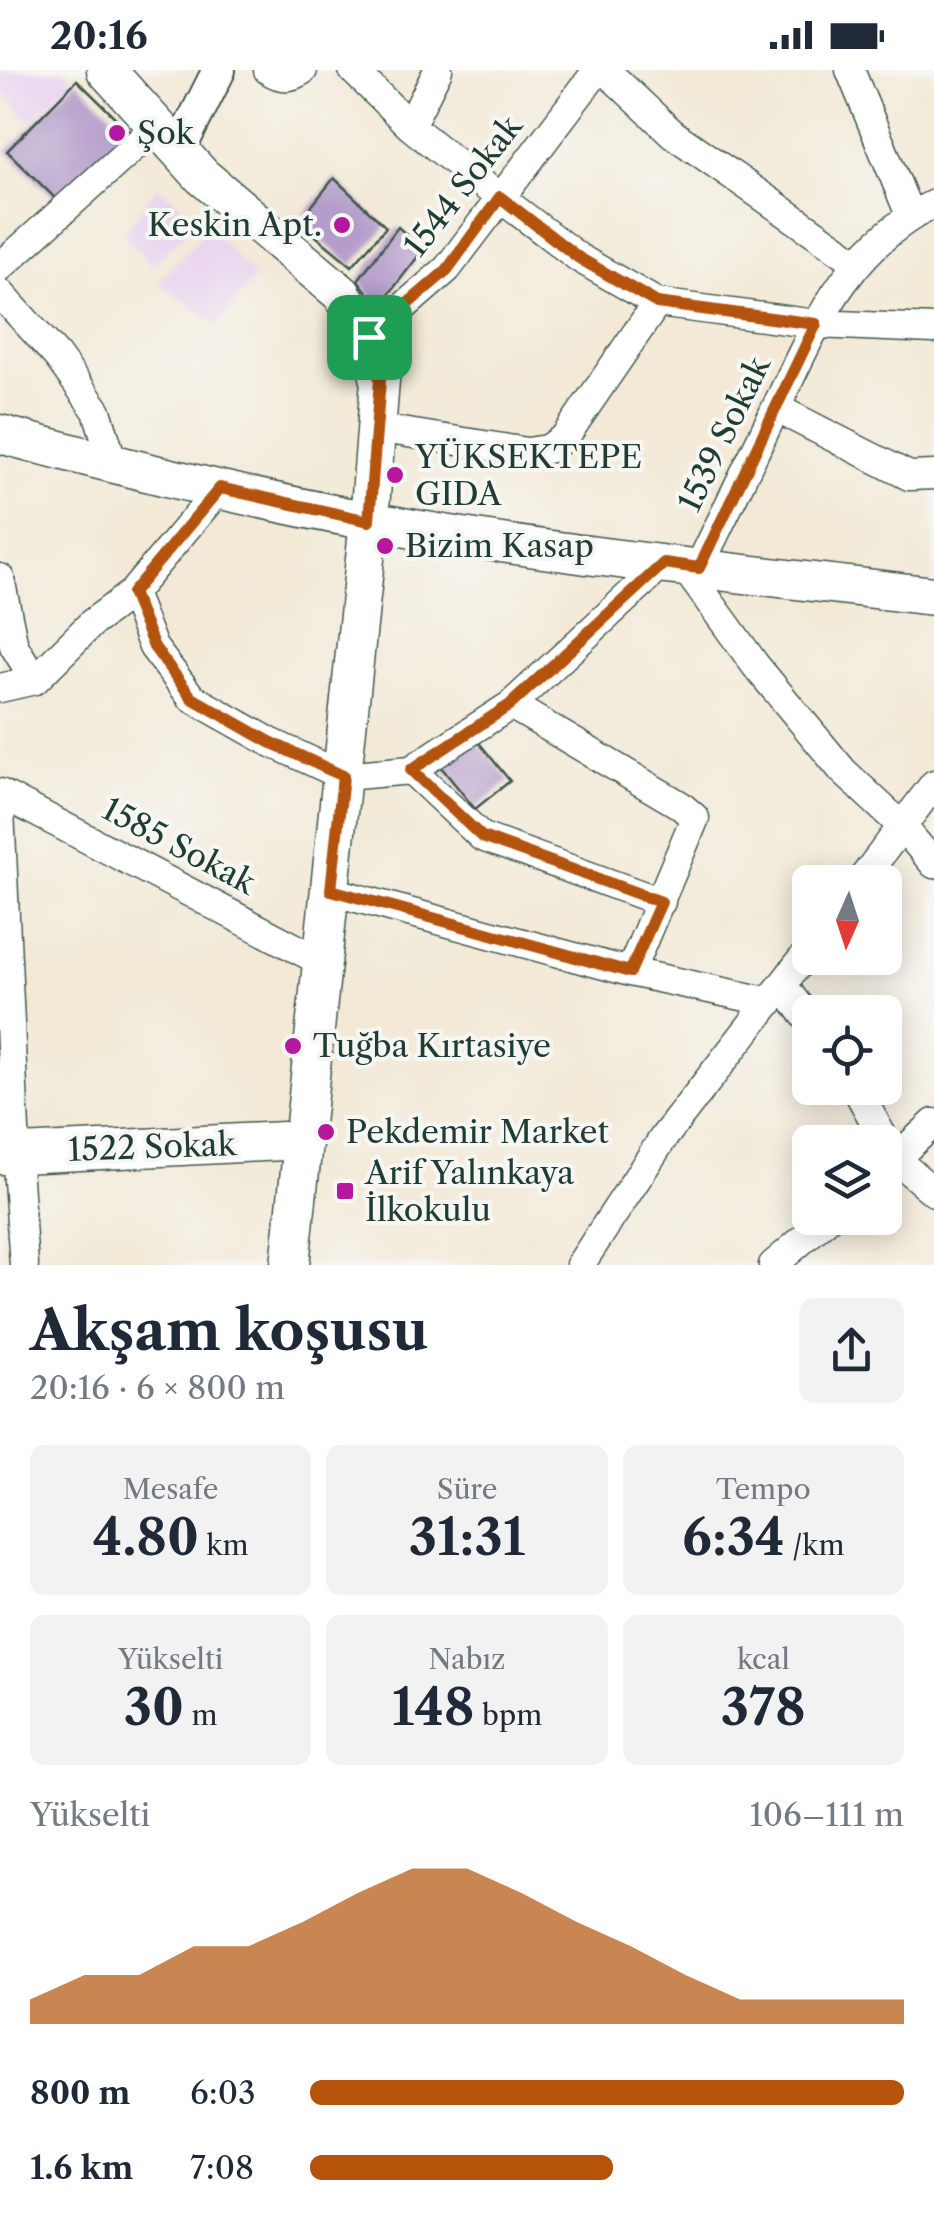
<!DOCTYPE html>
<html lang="tr">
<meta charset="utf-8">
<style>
:root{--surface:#fff;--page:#f2f2f3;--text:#1f2937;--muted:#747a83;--accent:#b45309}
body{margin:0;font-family:"Libre Caslon Text",serif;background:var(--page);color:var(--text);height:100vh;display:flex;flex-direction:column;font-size:38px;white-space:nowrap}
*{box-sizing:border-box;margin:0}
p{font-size:32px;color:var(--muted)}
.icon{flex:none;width:55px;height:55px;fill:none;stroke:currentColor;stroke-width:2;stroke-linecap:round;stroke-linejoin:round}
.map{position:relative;height:1195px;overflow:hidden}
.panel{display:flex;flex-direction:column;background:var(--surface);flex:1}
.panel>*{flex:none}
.needle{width:65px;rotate:183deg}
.fabs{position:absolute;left:792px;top:795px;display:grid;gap:20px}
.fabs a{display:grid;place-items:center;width:110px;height:110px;border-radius:15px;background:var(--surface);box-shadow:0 5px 25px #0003;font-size:50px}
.pin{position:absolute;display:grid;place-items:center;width:85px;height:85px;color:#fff;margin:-42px;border-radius:20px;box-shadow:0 5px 15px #0006}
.round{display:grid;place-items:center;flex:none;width:105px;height:105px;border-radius:15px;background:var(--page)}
.summary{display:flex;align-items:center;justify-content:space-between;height:170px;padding:0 30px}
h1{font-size:55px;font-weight:800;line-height:75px}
.figures{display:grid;grid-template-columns:repeat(3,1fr);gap:15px;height:170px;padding:10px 30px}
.figures div{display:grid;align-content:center;border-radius:15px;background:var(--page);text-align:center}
.figures b{font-size:50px;font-weight:800}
.figures small{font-size:28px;font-weight:400}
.figures p{font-size:28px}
.chart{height:280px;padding:20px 30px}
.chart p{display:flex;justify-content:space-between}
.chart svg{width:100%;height:180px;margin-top:10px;fill:var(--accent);opacity:.7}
ul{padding:0 30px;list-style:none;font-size:32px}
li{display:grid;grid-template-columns:160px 120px 1fr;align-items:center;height:75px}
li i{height:25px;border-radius:12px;background:var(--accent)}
.status{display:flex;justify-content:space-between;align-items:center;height:70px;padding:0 50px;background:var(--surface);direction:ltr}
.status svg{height:28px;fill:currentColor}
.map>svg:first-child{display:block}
.built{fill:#e7d2ef}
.building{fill:#b49dca}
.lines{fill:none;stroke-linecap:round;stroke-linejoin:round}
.minor-casing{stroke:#3f574c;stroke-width:31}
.tertiary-casing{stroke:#3f574c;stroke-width:36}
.secondary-casing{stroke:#3f574c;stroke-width:41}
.minor{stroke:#fff;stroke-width:28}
.tertiary{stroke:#fff;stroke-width:32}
.secondary{stroke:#fff;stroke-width:38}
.route-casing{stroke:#fff;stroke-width:20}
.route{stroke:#b45309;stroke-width:12}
.poi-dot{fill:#b5179e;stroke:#f6f6f2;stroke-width:4}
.labels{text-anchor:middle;stroke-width:8;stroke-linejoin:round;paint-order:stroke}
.poi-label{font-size:32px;fill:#1f3d34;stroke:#f6f6f2;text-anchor:start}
.street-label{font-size:32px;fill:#1f3d34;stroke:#f6f6f2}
</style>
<div class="status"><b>20:16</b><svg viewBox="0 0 49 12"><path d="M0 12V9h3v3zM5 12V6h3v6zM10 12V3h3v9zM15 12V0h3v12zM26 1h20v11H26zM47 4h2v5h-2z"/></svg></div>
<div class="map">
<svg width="934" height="1195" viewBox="0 0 934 1195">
<rect width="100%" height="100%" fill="#f6f6f2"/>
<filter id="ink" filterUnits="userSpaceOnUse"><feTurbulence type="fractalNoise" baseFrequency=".01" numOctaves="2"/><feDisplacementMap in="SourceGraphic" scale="20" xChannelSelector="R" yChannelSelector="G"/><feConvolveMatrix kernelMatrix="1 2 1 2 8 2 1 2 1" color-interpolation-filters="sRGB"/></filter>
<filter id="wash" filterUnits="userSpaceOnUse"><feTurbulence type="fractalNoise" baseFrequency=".0048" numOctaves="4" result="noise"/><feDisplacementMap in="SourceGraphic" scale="40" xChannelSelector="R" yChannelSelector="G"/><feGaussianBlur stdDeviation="2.25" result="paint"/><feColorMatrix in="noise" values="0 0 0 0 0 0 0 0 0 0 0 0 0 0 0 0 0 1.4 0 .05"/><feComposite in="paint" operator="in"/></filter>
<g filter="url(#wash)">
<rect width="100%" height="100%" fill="#f3e9d6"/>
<path class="built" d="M6,0h59l8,11 -43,41 -30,-35v-12z
M158,115l39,36 -45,44 -29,-30z
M208,157l47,50 -37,49 -60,-44z"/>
<g id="blocks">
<path class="building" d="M77,10l55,54 -70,71 -55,-54z
M334,108l52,49 -34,39 -53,-44z
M398,157l25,23 -44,57 -21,-27z
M472,664l38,47 -35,28 -38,-47z"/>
</g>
</g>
<g filter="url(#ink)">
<use href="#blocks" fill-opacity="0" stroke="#3f574c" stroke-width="2.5"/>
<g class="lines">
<defs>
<path id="minor" d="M268,0c13,8 22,9 35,0
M353,0l57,56 89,71 80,61 78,45 159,21 118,5
M605,0l68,64 185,129
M850,0l60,145
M410,56l28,-56
M0,197l158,-142
M0,223l57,63 40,55 16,52
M369,267l78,-68 146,-193 9,-6
M776,338l133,68 25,-1
M376,358l151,24 21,-3 17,-12 92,-134
M683,495l73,101 87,105 59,55 32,38
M699,497c25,-51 49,-102 74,-153 40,-83 73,-168 161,-210
M0,508l14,68 21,34
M132,523l21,54 39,51 78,44 73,34 68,-6 100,-65 153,-142
M0,618l35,-8 57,-57 40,-30 88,-105
M511,635l169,100 15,13 -65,154
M411,700l71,67 179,65
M0,723l324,170
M0,740l16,342 8,113
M860,812l74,-98
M331,821l299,81 140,30
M783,915l27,37
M856,1018l39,71 39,33
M885,1098l49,-45
M580,1195l84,-128 146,-188
M773,1195l55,-47"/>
<path id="tertiary" d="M180,78l39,-78"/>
<path id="secondary" d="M106,0l96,106 140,118 27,43 11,43 -11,141 -79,744
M0,364c122,33 245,64 369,87 187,35 377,52 565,75
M0,1085l304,-15"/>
</defs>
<use href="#minor" class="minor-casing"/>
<use href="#tertiary" class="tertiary-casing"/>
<use href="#secondary" class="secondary-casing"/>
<use href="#minor" class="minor"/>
<use href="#tertiary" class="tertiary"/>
<use href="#secondary" class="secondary"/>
</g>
</g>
<g class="lines" filter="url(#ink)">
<defs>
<path id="route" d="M500,127l79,61 78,45 159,21 -117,244 -35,-5 -154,142 -99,65 71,67 179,65 -31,70 -299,-82 12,-114 -73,-34 -78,-44 -38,-51 -22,-54 88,-105 149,33 11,-141 -11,-43 78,-67z"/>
</defs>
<use href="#route" class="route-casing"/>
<use href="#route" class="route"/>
</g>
<g class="poi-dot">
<circle cx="117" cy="63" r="10"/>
<circle cx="342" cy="155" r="10"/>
<circle cx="395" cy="405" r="10"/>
<circle cx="385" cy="476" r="10"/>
<circle cx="293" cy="976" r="10"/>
<circle cx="326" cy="1062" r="10"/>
<rect x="335" y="1111" width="20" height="20" rx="5"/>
</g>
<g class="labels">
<g class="poi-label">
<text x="137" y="74">Şok</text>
<text x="322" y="166" text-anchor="end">Keskin Apt.</text>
<text x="415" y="398">YÜKSEKTEPE<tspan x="415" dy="37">GIDA</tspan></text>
<text x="405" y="487">Bizim Kasap</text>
<text x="313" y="987">Tuğba Kırtasiye</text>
<text x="346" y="1073">Pekdemir Market</text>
<text x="365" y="1114">Arif Yalınkaya<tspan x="365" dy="37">İlkokulu</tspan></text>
</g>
<g class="street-label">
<text transform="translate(463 116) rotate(-52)" y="11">1544 Sokak</text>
<text transform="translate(724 364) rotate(-64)" y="11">1539 Sokak</text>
<text transform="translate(179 776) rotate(28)" y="11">1585 Sokak</text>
<text transform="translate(152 1077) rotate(-2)" y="11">1522 Sokak</text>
</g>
</g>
</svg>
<div class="fabs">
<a><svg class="needle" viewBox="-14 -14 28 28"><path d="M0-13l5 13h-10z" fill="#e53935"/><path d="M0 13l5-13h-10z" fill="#747a83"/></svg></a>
<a><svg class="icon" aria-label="locate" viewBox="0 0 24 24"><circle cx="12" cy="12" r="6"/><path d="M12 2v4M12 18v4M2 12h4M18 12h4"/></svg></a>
<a><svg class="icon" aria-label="layers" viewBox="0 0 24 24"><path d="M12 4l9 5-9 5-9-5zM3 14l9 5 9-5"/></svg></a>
</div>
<div class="pin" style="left:369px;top:267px;background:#1e9e55"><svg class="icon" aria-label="arrive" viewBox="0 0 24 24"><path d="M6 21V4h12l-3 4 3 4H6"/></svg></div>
</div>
<section class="panel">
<div class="summary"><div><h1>Akşam koşusu</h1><p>20:16 · 6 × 800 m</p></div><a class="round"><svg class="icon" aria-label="share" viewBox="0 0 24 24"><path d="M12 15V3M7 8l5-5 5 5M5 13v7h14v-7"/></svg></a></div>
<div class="figures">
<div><p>Mesafe</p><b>4.80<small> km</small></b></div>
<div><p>Süre</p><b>31:31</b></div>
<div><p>Tempo</p><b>6:34<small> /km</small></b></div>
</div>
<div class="figures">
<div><p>Yükselti</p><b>30<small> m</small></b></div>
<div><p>Nabız</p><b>148<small> bpm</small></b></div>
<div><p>kcal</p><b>378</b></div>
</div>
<div class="chart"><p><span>Yükselti</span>106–111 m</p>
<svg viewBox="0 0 160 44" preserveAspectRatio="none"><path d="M0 44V38L10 32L20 32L30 25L40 25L50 19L60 12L70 6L80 6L90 12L100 19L110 25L120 32L130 38L140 38L150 38L160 38V44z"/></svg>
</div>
<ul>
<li><b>800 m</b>6:03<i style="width:100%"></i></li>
<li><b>1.6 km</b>7:08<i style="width:51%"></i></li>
</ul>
</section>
